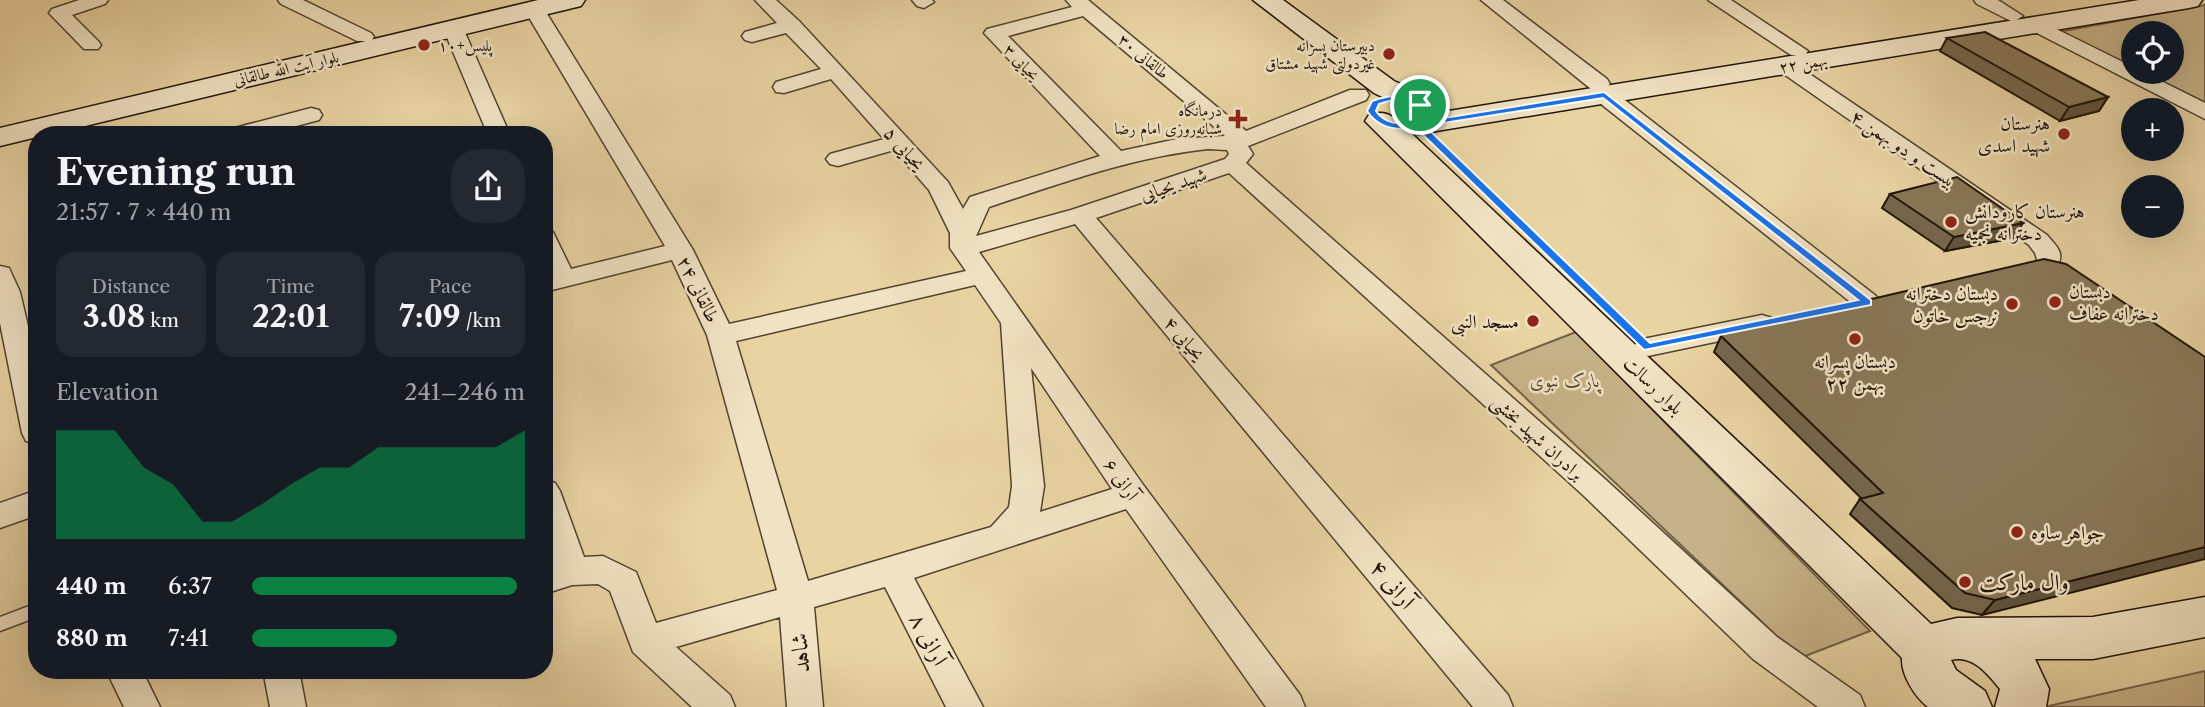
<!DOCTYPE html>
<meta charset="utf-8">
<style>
:root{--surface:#171b24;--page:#242831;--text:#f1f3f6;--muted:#9ea1a6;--accent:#0b8043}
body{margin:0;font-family:"Libre Caslon Text",Amiri,serif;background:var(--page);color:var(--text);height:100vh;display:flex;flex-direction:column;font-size:26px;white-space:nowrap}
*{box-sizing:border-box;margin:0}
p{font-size:23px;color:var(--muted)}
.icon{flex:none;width:38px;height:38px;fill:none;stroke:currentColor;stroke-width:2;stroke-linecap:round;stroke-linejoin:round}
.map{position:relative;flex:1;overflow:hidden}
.side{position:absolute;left:28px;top:126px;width:525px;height:553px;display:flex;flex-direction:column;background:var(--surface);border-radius:28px;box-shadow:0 7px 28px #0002}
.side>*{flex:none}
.fabs{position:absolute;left:2121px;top:21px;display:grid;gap:14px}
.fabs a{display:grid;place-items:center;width:63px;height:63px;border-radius:50%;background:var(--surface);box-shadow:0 7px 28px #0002;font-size:35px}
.pin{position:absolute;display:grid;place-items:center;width:60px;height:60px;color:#fff;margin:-30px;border:4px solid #fff;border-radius:50%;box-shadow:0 2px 7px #0007}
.round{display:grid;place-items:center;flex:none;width:74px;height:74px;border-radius:28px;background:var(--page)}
.headline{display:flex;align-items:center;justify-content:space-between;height:119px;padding:0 28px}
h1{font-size:38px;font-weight:800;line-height:52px}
.figures{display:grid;grid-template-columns:repeat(3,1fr);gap:10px;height:119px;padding:7px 28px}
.figures div{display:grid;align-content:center;border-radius:18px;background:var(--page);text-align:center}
.figures b{font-size:30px;font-weight:800}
.figures small{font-size:19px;font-weight:400}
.figures p{font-size:19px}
.chart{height:196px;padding:14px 28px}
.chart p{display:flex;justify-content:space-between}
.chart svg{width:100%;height:126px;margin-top:7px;fill:var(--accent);opacity:.7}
ul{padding:0 28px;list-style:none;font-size:23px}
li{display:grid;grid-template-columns:112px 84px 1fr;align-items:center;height:52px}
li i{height:18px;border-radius:9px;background:var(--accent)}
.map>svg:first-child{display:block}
.green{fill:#c6b288;stroke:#736248;stroke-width:2}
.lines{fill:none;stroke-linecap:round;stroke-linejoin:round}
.lane-casing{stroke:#52432e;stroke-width:3}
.street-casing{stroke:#52432e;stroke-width:3}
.secondary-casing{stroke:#201307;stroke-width:3}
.lane{fill:#f0e2c3;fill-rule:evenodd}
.street{fill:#f0e2c3;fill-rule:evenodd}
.secondary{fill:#f0e2c3;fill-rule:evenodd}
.wall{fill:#75664c;stroke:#201307;stroke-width:2}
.shaded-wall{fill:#5f533e;stroke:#201307;stroke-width:2}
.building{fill:#887758;stroke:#201307;stroke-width:2}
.route{fill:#1a73e8;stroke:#fff;stroke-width:2;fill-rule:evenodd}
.poi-dot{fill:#8f2418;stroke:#f0e2c3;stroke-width:2.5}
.labels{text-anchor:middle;stroke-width:5;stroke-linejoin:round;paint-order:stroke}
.far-poi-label{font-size:16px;fill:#201307;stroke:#f0e2c3;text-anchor:end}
.far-street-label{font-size:16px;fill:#201307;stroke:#f0e2c3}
.poi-label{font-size:19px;fill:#201307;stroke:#f0e2c3;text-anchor:end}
.street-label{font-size:19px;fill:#201307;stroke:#f0e2c3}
.park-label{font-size:19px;font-style:italic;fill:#5a4b34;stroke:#f0e2c3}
.near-poi-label{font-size:23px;fill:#201307;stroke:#f0e2c3;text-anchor:start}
.near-street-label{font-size:23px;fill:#201307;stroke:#f0e2c3}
</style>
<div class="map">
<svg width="2205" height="707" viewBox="0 0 2205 707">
<rect width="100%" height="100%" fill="#e8d3a3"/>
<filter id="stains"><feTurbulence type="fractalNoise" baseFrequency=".00286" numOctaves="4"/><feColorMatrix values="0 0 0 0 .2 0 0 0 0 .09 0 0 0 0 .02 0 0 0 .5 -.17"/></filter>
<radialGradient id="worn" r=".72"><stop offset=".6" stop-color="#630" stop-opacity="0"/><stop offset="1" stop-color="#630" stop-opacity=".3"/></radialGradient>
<path class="green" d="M2205,5v102l-69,-35h36v-39h-39v37l-75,-38z
M1576,332l294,299 -70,27 -309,-293z
M2205,671v36h-161z"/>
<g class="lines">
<defs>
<path id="lane" d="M37,603v14l-37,14v-14z"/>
<path id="street" d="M79,0h29l-3,4 -33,11 26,26 3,4 -3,4h-14l-35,-36 3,-4z
M278,0h25l68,33 3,4 -3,4h-14l-76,-37z
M755,0h21l23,21 149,161 15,27 7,-12 130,-41 -116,-123 3,-4 85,-22 -6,-7h22l158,131 104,-41h16l3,5 -3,5 -118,46 5,8 -7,9 360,317 171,157 83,58 5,12h-47l-65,-48 -169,-163 -355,-323 -133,45 412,477 5,12h-40l-398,-483 -96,28 165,234 156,209 5,12h-39l-140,-198 -212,69 69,129h-37l-61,-120 -71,20 9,100h-36l-7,-90 -104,30 54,48 5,12h-43l-59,-55 -23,-61 -12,-7 -26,1 -28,9v-28l9,-2 -9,-26v-59l11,4 5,8 24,66 19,-1 33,16 20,51 121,-33 -70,-255 -35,-75 -128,32v-16l4,-1 -4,-9v-37l9,3 18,37 94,-23 -141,-237 10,-6 10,6 149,241 36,74 237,-53 -16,-23v-15l-21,-43 -35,-40 -56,16 -8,-2 -4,-5 4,-5 54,-15 -53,-60 -47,14 -8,-1 -3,-5 3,-5 45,-13 -35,-36 -34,9 -7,-2 -3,-4 3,-4 32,-9zM1083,16l142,120 -48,3 -56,12 -113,-115zM1208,149l19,1 2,4 -4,5 -154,51 -95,26 13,-29c73,-24 143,-50 219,-58zM975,285l26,38 11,163 -3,21 -18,20 -183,54 -72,-240zM1031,368l81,121 -72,23 4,-26z
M912,0h20l2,2 -10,6 -7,-2z
M1481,0h22l104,79 3,5 -5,5 7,1 264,206 4,6 -4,6 -9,3 -9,-3 -262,-208 -3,-5 5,-5 -7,-1z
M1708,0h23l77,51 -3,4h-14z
M1974,0h24l25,16 -10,6 -36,-18z
M2034,18l99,49v5h10l62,31v16l-178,-91 -3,-4 3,-4z
M453,22l7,2 3,4 47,107h-22l-45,-107 3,-4z
M1785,60l7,2 255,173c8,10 19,18 10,31l-9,2 -9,-2 -4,-13 -6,-8 -251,-175 -3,-4 3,-4z
M311,108l8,2 3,5 -3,5 -57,15h-38l3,-5z
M73,112l8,2 9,21h-22l-6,-16 3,-5z
M0,266l9,2 11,24 17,73v79l-11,-3 -4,-8 -22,-110z
M1762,315l10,3 4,6 -4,6 -124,26 -10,-2 -4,-7 4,-7 10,-2z
M37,490v25l-37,13v-25z
M106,670h36l18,37h-36z
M263,670h36l7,37h-36z"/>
<path id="secondary" d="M538,0h47l-4,6 -533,129h-11v2l-37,9v-18z
M1253,0h30l111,81 31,14 4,6 -4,6 -11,3 -11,-3 -29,-14z
M2139,0h63l-4,6 -9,2 -771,126 -8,-2 521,492 26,-6 136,-1 112,-20v40l-112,22h-58l14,30 -3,18h-51l5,-18c-12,-15 -28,-35 -49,-29l5,10 29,21 7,16h-64c-13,-10 -27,-32 -26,-49l-537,-537 4,-6c16,-5 23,0 34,11l4,-8 11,-2z"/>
</defs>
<use href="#lane" class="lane-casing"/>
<use href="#street" class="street-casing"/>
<use href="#secondary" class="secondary-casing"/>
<use href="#lane" class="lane"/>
<use href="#street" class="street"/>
<use href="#secondary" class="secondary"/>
</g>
<path class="wall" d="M1947,38l161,59 -9,14 -39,10 -120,-70z
M1890,194l124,44 -69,13 -63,-43z
M1721,336l484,21 -223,258 -30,-7 -102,-94 10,-15 1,-1 -147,-146z"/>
<path class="shaded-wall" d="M2108,97l-9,14 -39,10 9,-14z
M2023,223l-9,15 -69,13 9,-14z
M2205,547v12l-223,56 13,-15z"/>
<path class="building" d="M1985,32l123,65 -39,10 -122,-69z
M1957,177l66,46 -69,14 -64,-43z
M2044,259l22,5 139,93v190l-210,53 -30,-7 -105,-94 23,-6 -162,-157 5,-8 150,-30z"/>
<path class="route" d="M1604,92l267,208v5l-227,45 -228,-222c-19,3 -38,0 -49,-17l5,-10c22,-8 44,-8 59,13l-5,7zM1603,98l255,202 -208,43 -225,-217zM1389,101c13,0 25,1 33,13l-7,8c-14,3 -30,2 -39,-11l3,-7z"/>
<g class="poi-dot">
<circle cx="424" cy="45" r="7"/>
<circle cx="1389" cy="54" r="7"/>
<path d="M1234.5 108.5h7v7h7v7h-7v7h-7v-7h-7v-7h7z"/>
<circle cx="2064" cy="134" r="7"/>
<circle cx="1951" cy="222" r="7"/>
<circle cx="2055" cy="302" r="7"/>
<circle cx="2012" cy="304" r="7"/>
<circle cx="1533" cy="321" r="7"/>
<circle cx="1855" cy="339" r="7"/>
<circle cx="2017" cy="532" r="7"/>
<circle cx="1965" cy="582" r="7"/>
</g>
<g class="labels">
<g class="far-poi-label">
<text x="438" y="51" text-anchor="start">پلیس+۱۰</text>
<text x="1375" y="51">دبیرستان پسرانه<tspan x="1375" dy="18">غیردولتی شهید مشتاق</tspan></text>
<text x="1222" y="116">درمانگاه<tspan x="1222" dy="18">شبانه‌روزی امام رضا</tspan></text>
</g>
<g class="far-street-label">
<text transform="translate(1144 56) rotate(40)" y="6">طالقانی ۳۰</text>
<text transform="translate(1022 62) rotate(46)" y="6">یحیایی ۳</text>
<text transform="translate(1803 63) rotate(-9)" y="6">۲۲ بهمن</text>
<text transform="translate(286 68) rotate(-13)" y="6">بلوار آیت الله طالقانی</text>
</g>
<g class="poi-label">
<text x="2050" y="130">هنرستان<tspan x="2050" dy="22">شهید اسدی</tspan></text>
<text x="1965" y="218" text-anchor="start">هنرستان کارودانش<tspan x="1965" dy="22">دخترانه نجمیه</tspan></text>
<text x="2069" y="298" text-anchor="start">دبستان<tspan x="2069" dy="22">دخترانه عفاف</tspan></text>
<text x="1998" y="300">دبستان دخترانه<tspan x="1998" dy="22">نرجس خاتون</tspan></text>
<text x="1519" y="328">مسجد النبی</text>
<text x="1855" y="368" text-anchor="middle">دبستان پسرانه<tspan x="1855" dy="22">۲۲ بهمن</tspan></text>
<text x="2031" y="539" text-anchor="start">جواهر ساوه</text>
</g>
<g class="street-label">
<text transform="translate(905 148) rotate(48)" y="7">یحیایی ۵</text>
<text transform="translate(1904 148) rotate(34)" y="7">بیست و دو بهمن ۴</text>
<text transform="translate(1173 184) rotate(-19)" y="7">شهید یحیایی</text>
<text transform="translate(699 289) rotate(64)" y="7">طالقانی ۲۴</text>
<text transform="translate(1185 338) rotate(49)" y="7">یحیایی ۴</text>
<text transform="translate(1654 385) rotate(44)" y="7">بلوار رسالت</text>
<text transform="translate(1538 437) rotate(42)" y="7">برادران شهید بخشی</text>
<text transform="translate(1122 479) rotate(55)" y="7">آرانی ۶</text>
</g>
<g class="park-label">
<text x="1565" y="387">پارک نبوی</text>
</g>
<g class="near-poi-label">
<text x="1979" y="590">وال مارکت</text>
</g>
<g class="near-street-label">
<text transform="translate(1393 584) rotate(50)" y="8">آرانی ۴</text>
<text transform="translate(929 639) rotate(62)" y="8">آرانی ۸</text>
<text transform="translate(800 653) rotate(-95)" y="8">شاهد</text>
</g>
</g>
<rect width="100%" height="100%" filter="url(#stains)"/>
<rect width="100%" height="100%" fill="url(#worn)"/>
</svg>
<div class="fabs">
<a><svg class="icon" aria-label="locate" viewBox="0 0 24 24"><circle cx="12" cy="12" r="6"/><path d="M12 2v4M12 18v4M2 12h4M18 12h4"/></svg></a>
<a>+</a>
<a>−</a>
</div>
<div class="pin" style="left:1420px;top:105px;background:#1e9e55"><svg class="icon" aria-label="arrive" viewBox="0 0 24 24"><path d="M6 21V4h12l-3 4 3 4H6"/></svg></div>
<section class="side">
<div class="headline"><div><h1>Evening run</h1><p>21:57 · 7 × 440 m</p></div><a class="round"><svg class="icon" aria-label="share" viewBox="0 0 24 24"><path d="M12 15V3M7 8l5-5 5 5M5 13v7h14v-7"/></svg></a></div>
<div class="figures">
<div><p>Distance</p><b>3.08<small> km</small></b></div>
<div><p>Time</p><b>22:01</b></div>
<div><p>Pace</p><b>7:09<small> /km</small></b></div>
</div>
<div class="chart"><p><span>Elevation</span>241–246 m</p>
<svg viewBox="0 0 160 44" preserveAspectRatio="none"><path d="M0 44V6L10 6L20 6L30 19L40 25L50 38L60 38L70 32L80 25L90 19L100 19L110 12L120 12L130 12L140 12L150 12L160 6V44z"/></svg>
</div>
<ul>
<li><b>440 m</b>6:37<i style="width:97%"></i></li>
<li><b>880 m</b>7:41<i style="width:53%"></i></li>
</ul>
</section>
</div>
